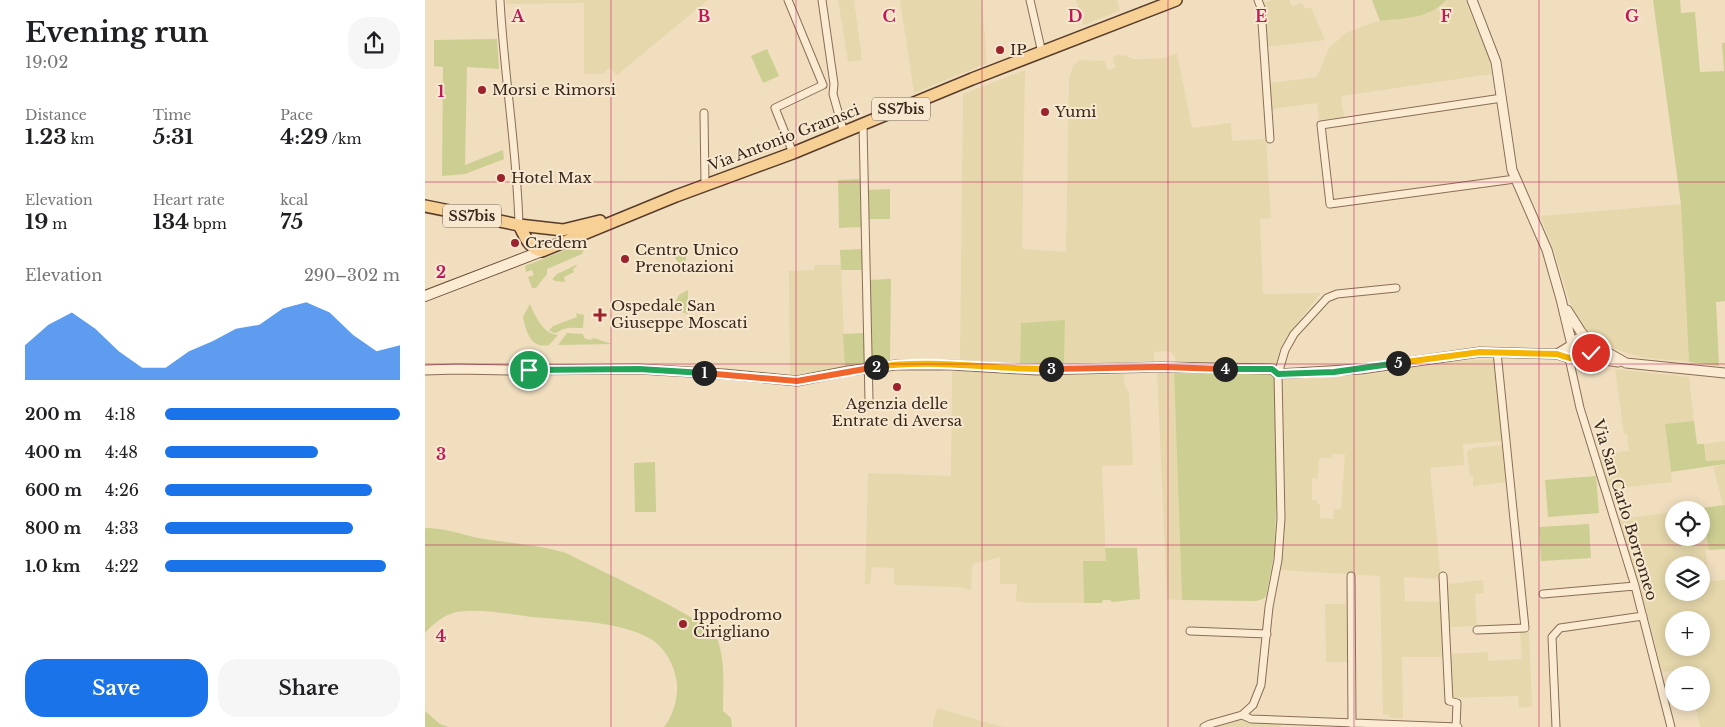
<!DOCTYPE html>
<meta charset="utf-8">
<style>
:root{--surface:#fff;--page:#f6f6f6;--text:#202124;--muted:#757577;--accent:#1a73e8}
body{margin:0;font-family:"Libre Baskerville",serif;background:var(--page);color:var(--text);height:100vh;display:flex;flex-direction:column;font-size:19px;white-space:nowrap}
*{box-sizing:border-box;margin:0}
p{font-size:16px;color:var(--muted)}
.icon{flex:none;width:28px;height:28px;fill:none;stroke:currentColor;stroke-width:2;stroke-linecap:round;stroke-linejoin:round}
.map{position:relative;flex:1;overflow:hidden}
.side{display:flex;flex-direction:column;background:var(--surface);width:425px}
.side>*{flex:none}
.fabs{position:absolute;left:1240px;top:501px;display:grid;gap:10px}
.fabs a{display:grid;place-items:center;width:45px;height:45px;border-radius:50%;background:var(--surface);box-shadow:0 2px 12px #0003;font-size:25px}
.pin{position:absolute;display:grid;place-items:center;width:42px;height:42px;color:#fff;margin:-21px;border:2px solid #fff;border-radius:50%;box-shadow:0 1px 5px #0007}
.km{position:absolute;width:25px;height:25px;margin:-12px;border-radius:50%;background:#222;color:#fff;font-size:14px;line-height:25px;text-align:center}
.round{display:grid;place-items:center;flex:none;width:52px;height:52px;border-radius:20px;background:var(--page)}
.summary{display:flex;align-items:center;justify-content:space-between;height:85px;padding:0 25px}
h1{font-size:28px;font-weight:800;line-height:38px}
.stats{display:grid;grid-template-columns:repeat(3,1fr);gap:8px;height:85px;padding:5px 25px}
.stats div{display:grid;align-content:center}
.stats b{font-size:21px;font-weight:800}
.stats small{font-size:14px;font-weight:400}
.stats p{font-size:14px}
.chart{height:140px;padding:10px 25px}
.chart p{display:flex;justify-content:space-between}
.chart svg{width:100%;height:90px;margin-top:5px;fill:var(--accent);opacity:.7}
.primary-button{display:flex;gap:10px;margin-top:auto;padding:10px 25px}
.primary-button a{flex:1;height:58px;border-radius:20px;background:var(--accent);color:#fff;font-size:20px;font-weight:800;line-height:58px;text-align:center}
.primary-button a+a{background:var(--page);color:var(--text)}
ul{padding:0 25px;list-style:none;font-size:16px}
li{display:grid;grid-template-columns:80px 60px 1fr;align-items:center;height:38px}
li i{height:12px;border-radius:6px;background:var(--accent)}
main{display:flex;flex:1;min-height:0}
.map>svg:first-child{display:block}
.farmland{fill:#e6d8ac;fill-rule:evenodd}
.green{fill:#ccce92}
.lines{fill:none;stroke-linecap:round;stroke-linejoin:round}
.minor-casing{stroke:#8a6e56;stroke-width:9}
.tertiary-casing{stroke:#8a6e56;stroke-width:11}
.secondary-casing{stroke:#6b4f3a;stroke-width:12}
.primary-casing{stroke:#573c2b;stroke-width:14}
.minor{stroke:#faebd2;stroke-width:7}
.tertiary{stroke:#faebd2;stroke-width:9}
.secondary{stroke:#faebd2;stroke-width:10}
.primary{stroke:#f6d094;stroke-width:11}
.split-1-casing{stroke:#fff;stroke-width:10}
.split-2-casing{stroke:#fff;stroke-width:10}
.split-3-casing{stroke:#fff;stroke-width:10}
.split-4-casing{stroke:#fff;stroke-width:10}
.split-5-casing{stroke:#fff;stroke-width:10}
.split-6-casing{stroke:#fff;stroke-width:10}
.split-1{stroke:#22a559;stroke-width:6}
.split-2{stroke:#f0652b;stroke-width:6}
.split-3{stroke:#f5b400;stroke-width:6}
.split-4{stroke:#f0652b;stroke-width:6}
.split-5{stroke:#22a559;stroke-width:6}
.split-6{stroke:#f5b400;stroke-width:6}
.grid{fill:none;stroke:#c2185b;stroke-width:1;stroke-opacity:0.55}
.poi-dot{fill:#9c232d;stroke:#f7e8cf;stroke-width:2}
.labels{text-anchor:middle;stroke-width:4;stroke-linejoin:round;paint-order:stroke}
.shield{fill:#f7e8cf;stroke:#716152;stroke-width:1}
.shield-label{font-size:14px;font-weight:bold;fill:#38271c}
.poi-label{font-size:15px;fill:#38271c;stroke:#f7e8cf;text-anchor:start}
.street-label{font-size:15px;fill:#38271c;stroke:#f7e8cf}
.grid-label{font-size:16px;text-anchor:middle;font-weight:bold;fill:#c2185b;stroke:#f7e8cf;stroke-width:4;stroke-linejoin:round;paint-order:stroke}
</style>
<main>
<section class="side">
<div class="summary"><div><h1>Evening run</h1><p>19:02</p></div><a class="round"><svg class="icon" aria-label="share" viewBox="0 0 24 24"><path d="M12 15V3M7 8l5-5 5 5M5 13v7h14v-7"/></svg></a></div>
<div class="stats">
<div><p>Distance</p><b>1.23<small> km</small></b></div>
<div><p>Time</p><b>5:31</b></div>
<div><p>Pace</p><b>4:29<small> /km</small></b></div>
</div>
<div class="stats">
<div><p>Elevation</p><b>19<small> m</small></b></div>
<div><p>Heart rate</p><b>134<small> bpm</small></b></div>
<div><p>kcal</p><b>75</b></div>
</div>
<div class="chart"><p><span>Elevation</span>290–302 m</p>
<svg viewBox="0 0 160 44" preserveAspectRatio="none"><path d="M0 44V27L10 17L20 11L30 19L40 30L50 38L60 38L70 30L80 25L90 19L100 17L110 9L120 6L130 11L140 22L150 30L160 27V44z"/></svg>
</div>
<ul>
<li><b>200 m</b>4:18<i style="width:100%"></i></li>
<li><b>400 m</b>4:48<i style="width:65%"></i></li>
<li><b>600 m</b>4:26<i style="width:88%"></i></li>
<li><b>800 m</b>4:33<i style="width:80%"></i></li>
<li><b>1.0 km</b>4:22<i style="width:94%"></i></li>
</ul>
<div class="primary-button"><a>Save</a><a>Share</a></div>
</section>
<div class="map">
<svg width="1300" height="727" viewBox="0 0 1300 727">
<rect width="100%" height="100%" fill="#f0debf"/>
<path class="farmland" d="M81,0h202l-91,75 -7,-7 -7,6h-19v-71l-78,1z
M413,0h16l8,60 -14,2z
M475,0h82l5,63 -73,30z
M651,0h41l3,11 -37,14z
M847,0h17l3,6 10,-3 3,6 6,-2 14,33 -59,7 -3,-44z
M1021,0h19l23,56 4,18 -151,22 3,21 -25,3 -2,-17 -46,6 -2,-26 48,-6 12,-29 17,-15 28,-11 53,-8 14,-7z
M752,53l15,75 39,-5 1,18 34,-2 5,79 -11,1 3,75 58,-1 -35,44 -6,12 -4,16 -98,-2 -6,-10 -5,-2 -13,1v12l-90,2 1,-45 -44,2 -1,41 -60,-4 3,-266 62,-24 -3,179 44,3 3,-173 4,-13 6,-6 26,1 2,9 8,-2 -2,-11 4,-2 10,1 6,3h15l17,-1z
M1256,204l8,158 -49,-5 -31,-10 -20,-13 -12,-16 -9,-21 -14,-47 -14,-34z
M390,265h26l4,102 -38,8 -17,1 -1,-105 25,-1z
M1048,360h20l10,81 -40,3 1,21 -34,3 11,111 -37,-2 1,24 37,1 2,55h-42l1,62 -14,-2 -1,-3 -5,1 -3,-139 -100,-6 3,-23 -1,-165 2,-3 43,-1 54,-5 52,-9zM907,454h13l-4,55h-7l-1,10 -13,-1v-14h-3v-4h-5v-22l6,1 1,-21h13z
M527,369l143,1 1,5 28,-1v9l5,10 4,72 -31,1 4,95 -23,1 1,41h-55l-13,-2 1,-17h-17v-27l-27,7 -1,3 -1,23 -12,-3 -65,-2v-17l-22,-1 -2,17h-5l3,-111 83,3z
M1190,369l74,8 5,44 -29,3 7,58 -62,7 -11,-35 30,-3 -2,-17h-3z
M732,371h17l8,229 -15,-1z
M1300,441v19l-18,2 -3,-18z
M1078,445l5,37 -35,4v-11l-3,1 -3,-24 2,-2 4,-2z
M1300,464v41h-2l-10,-38z
M1277,508l7,41 -4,1 6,31 14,-1v147h-25l-5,-24 6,-1v-4h4l-2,-30 -41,4 -15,-60 -28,-93 55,-7v26h27v-28h-14zM1249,565h27v27h-27zM1249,620h27v28h-27z
M1058,580l1,13 -9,1 2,32 -29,1 -2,-42 2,-1z
M900,604h21l2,58h-22z
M1104,632l3,75 -13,1 -1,-12 -64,2 -3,-2 -2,-42 39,-2v9l34,-2 -2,-26z
M512,708l66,19h-70v-4z
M818,717l37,6 1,4h-72z"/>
<path class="green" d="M947,0h74c-15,19 -44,18 -66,21z
M1228,0h27l1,13 14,-1 5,60 24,-1 -2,-28h3v258l-9,1 3,64 -30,-4 -8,-158z
M72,39l2,30 -32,-2 -2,98 38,-15 1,9 -39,15 -23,2 1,-109 -9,-1v-26z
M342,49l12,27 -16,7 -12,-27z
M435,179l1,48 -22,1 -1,-48z
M465,189v30h-22l-1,-29z
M158,243l1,6 -2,5 -35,15v5l-11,14h-4l-4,-11 6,-2 -2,-5 -6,2 -1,-6z
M259,246h2v28l-1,-1 -11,-17 2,-5z
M437,249v21h-21l-1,-20z
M151,265l1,1 -4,3 1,3 -10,5 1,5 -10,-1 -3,-2 5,-5z
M466,279l-1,81 -18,1 -3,-81z
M263,290v24h-1l-8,-3 -4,-9 4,-7z
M105,304c5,12 13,30 28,31l-9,10c-18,4 -23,-13 -26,-28z
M151,313l8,2 -1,13c-6,0 -14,-1 -19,1 -7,2 -7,7 -15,1l4,-4 24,-9z
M640,320l-1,46 -44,-2 1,-41z
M142,333l16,1 1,4 6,2 4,-2 18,6 -54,1z
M439,333v31l-19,3 -2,-33z
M749,371l95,1 6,3 2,106 -2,55 -1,18 -8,42 -3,3 -7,2 -74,-1z
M1269,421l3,23h7l2,17 19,-1v4l-54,8 -6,-48z
M230,462l1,50h-21l-1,-49z
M1171,476l3,37 -51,4 -3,-37z
M1300,505v44l-16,1 -7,-42z
M1164,524l2,34 -50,3 -2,-34z
M0,528c18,0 36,6 53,10 30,5 60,7 88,15 23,12 143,68 150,83 10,23 7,51 7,75l8,7 1,9h-68c9,-11 14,-28 13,-43 -2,-19 -13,-40 -32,-48 -30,-15 -79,-16 -113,-19 -24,-3 -51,-9 -76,-5 -12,3 -23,12 -31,21z
M680,548h32l3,51 -28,3 -2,-2h-7l-1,3h-18l-1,-42h23z
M0,711l15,13 9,3h-24z"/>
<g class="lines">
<defs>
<path id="minor" d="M75,0c4,75 17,150 19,225
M363,0l35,85 -48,23 18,45
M397,0l12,84 -1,10 11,39
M605,0l12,53
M833,0l3,8 9,131
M1077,98l-181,27 9,79 185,-25
M279,113l1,71
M438,125l6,275
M1144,358l11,50 55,178 36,141
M926,576l1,148
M1018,576l6,125 8,2 -1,24
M1118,594l92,-8
M1052,630l48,-2 -28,-276
M765,631l77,3
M817,715l11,-10 8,-20 8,-78 9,-47 3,-42 -3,-144 7,-24 9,-16 33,-36 10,-4 59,-6
M779,727l6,-3 32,-9 9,4 207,8
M1131,727l-4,-90 8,-9 83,-12"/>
<path id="tertiary" d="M1047,0l24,62 16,108 35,80 14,49 11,46 -15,9
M1142,310l14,22 7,8
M1147 348a10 10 0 1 1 20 0a10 10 0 1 1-20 0Z
M1166,343l35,20 99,10
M1162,357l31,5
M0,370l33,-1 51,1 130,-1 85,5 73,7 51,-10 48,-6h55l85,5 126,-3 110,2 6,5 83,-5 119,-17 77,2 12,4h10"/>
<path id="secondary" d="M0,296l117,-45"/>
<path id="primary" d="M0,206l94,19 44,5 37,-9
M94,225c6,11 10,24 23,26l134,-55 117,-43 179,-74 204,-79"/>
</defs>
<use href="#minor" class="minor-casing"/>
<use href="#tertiary" class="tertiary-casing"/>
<use href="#secondary" class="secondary-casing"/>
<use href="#primary" class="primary-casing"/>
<use href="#minor" class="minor"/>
<use href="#tertiary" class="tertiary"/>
<use href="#secondary" class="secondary"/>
<use href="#primary" class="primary"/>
</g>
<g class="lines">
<defs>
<path id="split-1" d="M104,370l110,-1 65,4"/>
<path id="split-2" d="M279,373l93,8 79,-14"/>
<path id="split-3" d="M451,367c58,-9 117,3 175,2"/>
<path id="split-4" d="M626,369l111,-2 63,2"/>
<path id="split-5" d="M800,369h47l6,5 56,-2 64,-9"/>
<path id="split-6" d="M973,363l82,-11 77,2c11,4 25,9 34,-1"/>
</defs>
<use href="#split-1" class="split-1-casing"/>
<use href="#split-2" class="split-2-casing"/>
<use href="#split-3" class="split-3-casing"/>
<use href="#split-4" class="split-4-casing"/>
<use href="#split-5" class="split-5-casing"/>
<use href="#split-6" class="split-6-casing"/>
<use href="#split-1" class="split-1"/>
<use href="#split-2" class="split-2"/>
<use href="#split-3" class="split-3"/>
<use href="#split-4" class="split-4"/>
<use href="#split-5" class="split-5"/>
<use href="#split-6" class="split-6"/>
</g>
<path class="grid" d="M186,0v727M371,0v727M557,0v727M743,0v727M929,0v727M1114,0v727M0,182h1300M0,364h1300M0,545h1300"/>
<g class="poi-dot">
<circle cx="575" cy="50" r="5"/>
<circle cx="57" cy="90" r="5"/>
<circle cx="620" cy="112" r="5"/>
<circle cx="76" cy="178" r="5"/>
<circle cx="90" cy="243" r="5"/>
<circle cx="200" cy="259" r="5"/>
<path d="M172.5 307.5h5v5h5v5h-5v5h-5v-5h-5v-5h5z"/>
<circle cx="472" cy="387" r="5"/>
<circle cx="258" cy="624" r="5"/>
</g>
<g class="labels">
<g class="shield">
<rect x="447" y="97.5" width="58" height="23" rx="4"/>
<rect x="18" y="204.5" width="58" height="23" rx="4"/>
</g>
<g class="shield-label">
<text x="476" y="114">SS7bis</text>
<text x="47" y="221">SS7bis</text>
</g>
<g class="poi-label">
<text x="585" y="55">IP</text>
<text x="67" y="95">Morsi e Rimorsi</text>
<text x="630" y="117">Yumi</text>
<text x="86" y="183">Hotel Max</text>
<text x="100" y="248">Credem</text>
<text x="210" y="255">Centro Unico<tspan x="210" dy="17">Prenotazioni</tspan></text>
<text x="186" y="311">Ospedale San<tspan x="186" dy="17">Giuseppe Moscati</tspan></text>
<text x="472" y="409" text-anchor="middle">Agenzia delle<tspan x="472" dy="17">Entrate di Aversa</tspan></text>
<text x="268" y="620">Ippodromo<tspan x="268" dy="17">Cirigliano</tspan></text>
</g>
<g class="street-label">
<text transform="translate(359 138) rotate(-21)" y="5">Via Antonio Gramsci</text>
<text transform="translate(1200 510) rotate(73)" y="5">Via San Carlo Borromeo</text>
</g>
</g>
<g class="grid-label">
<text x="93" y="22">A</text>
<text x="279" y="22">B</text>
<text x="464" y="22">C</text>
<text x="650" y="22">D</text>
<text x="836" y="22">E</text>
<text x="1021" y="22">F</text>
<text x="1207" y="22">G</text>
<text x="16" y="97">1</text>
<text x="16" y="278">2</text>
<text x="16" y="460">3</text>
<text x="16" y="642">4</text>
</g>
</svg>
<div class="fabs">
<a><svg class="icon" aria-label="locate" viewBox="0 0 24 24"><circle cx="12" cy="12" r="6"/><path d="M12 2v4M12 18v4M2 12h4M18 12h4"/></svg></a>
<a><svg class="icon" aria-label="layers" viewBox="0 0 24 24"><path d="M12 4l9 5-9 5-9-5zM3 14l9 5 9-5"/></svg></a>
<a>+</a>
<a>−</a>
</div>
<div class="pin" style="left:104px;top:370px;background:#1e9e55"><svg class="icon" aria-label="arrive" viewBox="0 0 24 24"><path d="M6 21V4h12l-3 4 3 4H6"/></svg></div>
<div class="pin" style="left:1166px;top:353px;background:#d93025"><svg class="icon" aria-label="check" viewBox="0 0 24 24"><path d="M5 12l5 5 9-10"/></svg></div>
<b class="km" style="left:279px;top:373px">1</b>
<b class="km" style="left:451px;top:367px">2</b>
<b class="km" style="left:626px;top:369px">3</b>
<b class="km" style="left:800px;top:369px">4</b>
<b class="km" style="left:973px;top:363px">5</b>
</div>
</main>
